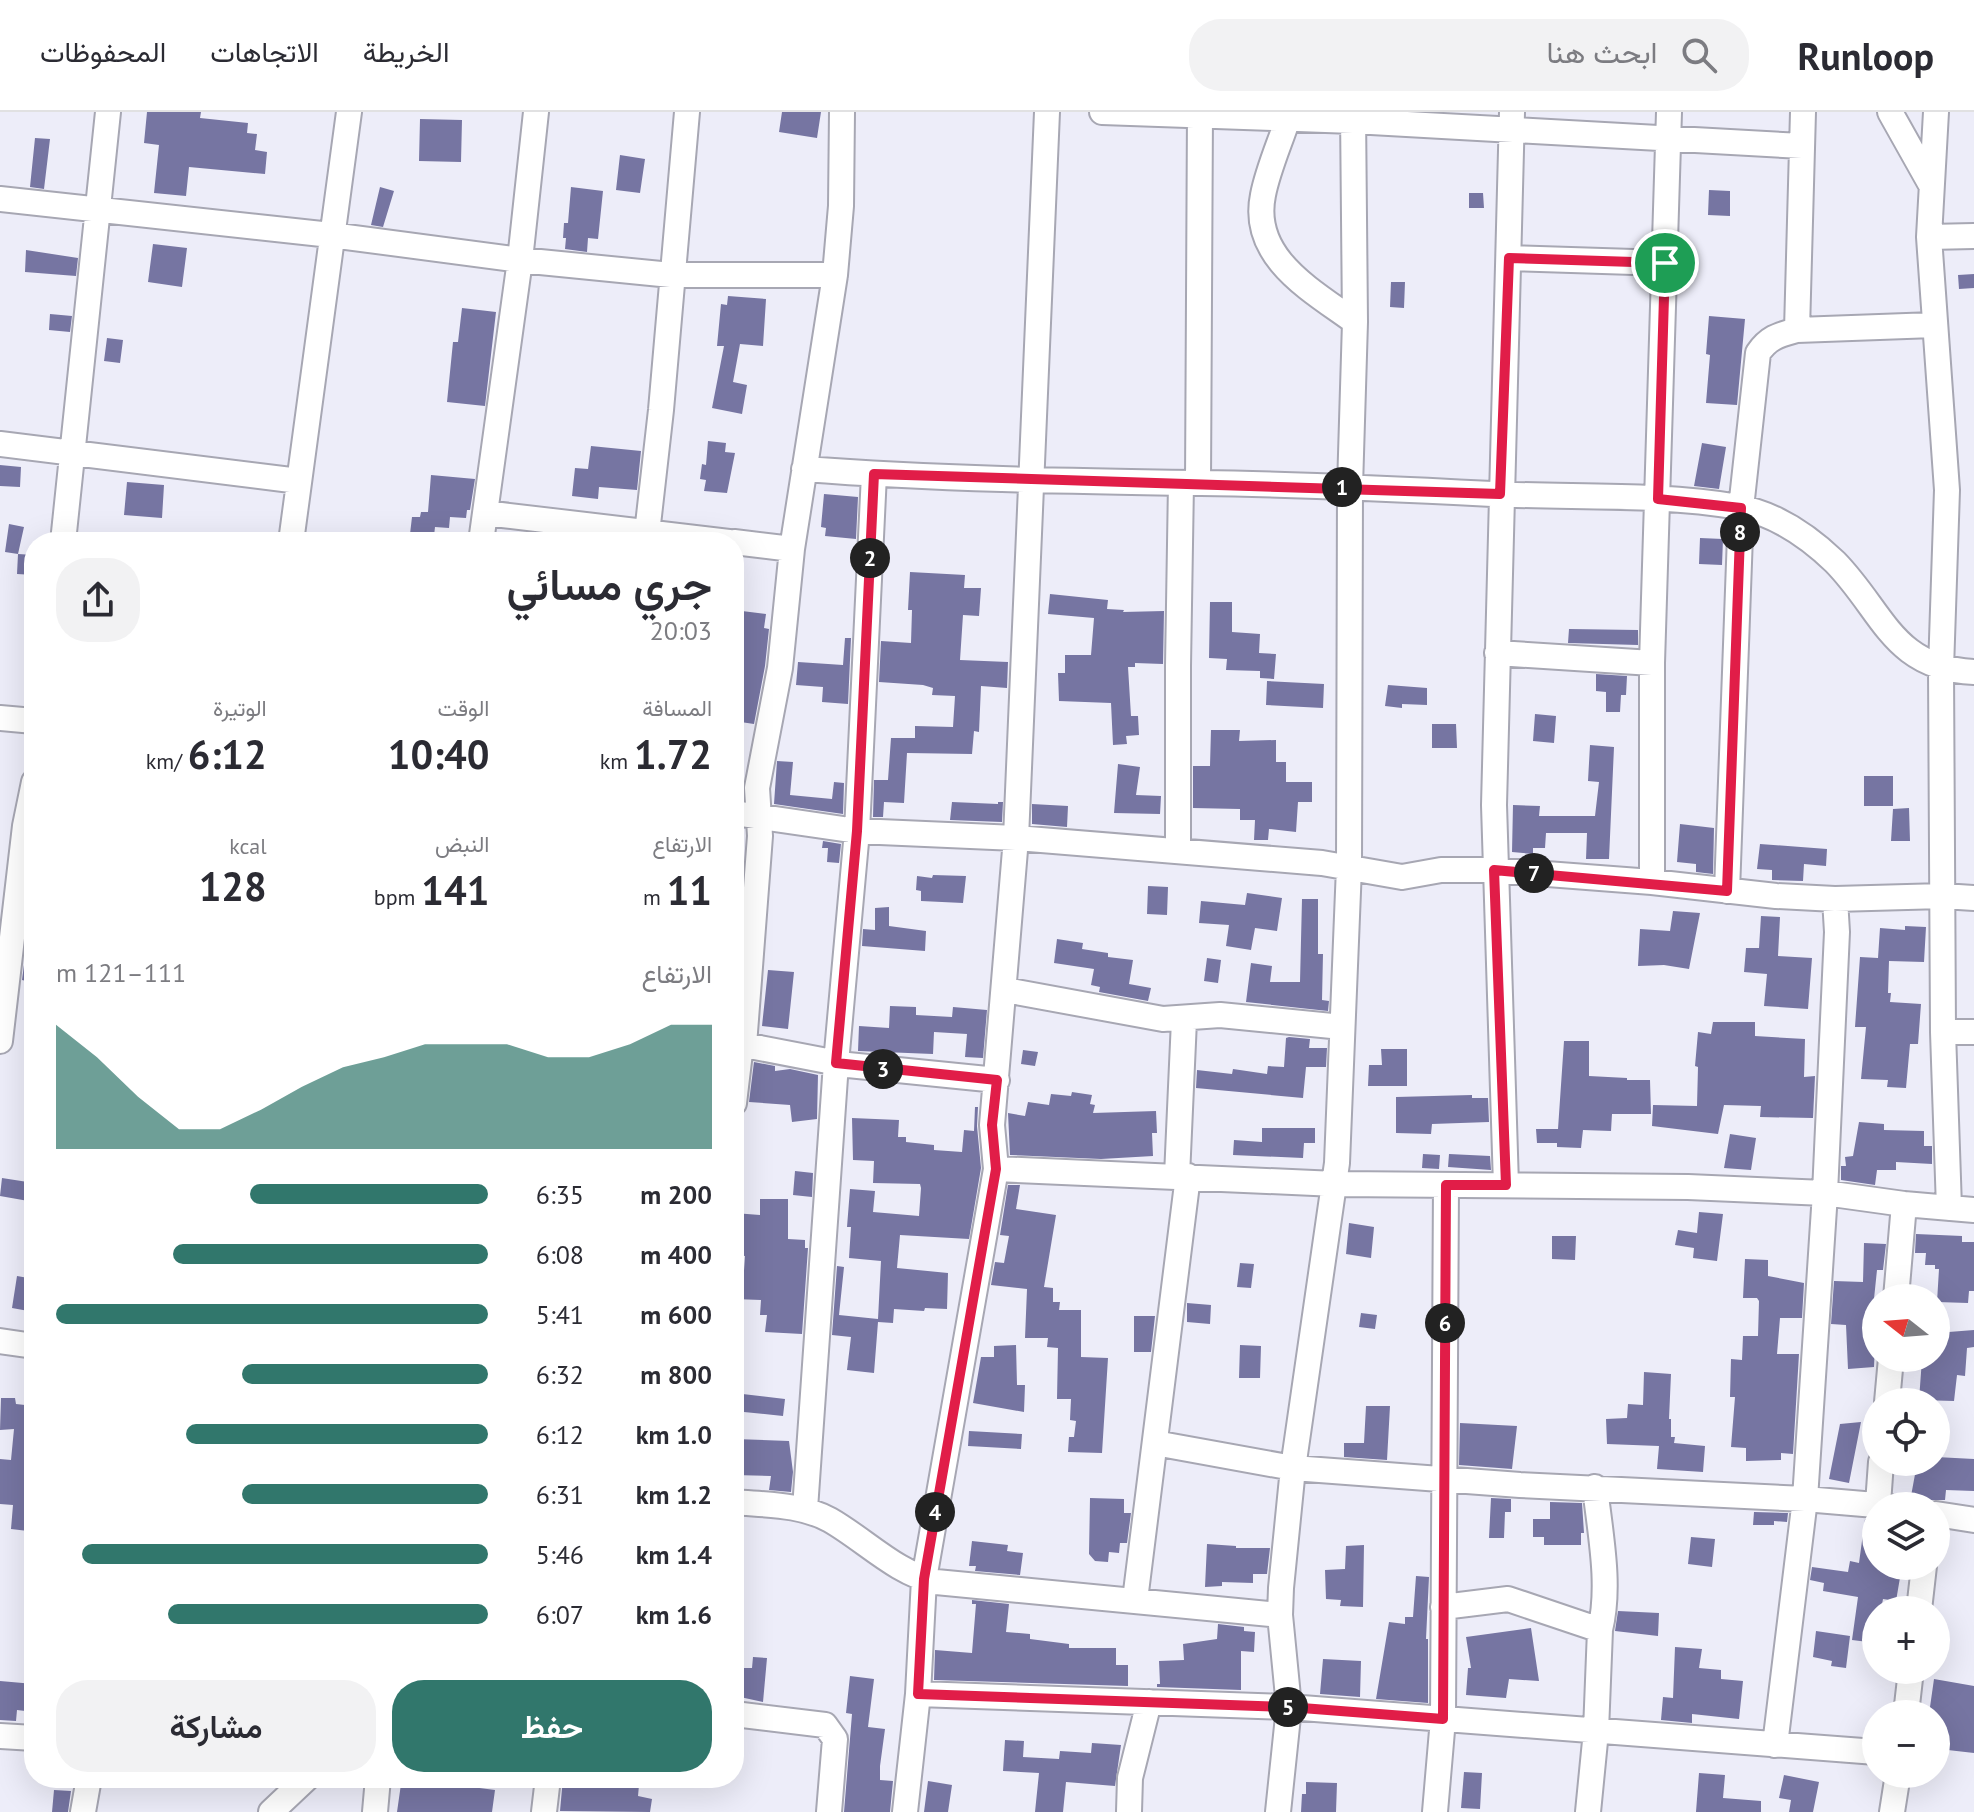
<!DOCTYPE html>
<html lang="ar">
<meta charset="utf-8">
<style>
:root{--surface:#fff;--page:#f2f2f3;--text:#2b2b33;--muted:#7c7c81;--line:#e1e1e2;--accent:#31776c}
body{margin:0;font-family:"PT Sans",Vazirmatn,sans-serif;background:var(--page);color:var(--text);direction:rtl;height:100vh;display:flex;flex-direction:column;font-size:30px;white-space:nowrap}
*{box-sizing:border-box;margin:0}
p{font-size:26px;color:var(--muted)}
.icon{flex:none;width:44px;height:44px;fill:none;stroke:currentColor;stroke-width:2;stroke-linecap:round;stroke-linejoin:round}
.map{position:relative;flex:1;overflow:hidden;direction:ltr}
.panel{position:absolute;left:24px;top:420px;width:720px;height:1256px;display:flex;flex-direction:column;background:var(--surface);border-radius:32px;box-shadow:0 8px 32px #0002;direction:rtl}
.panel>*{flex:none}
.needle{width:52px;rotate:287deg}
.fabs{position:absolute;left:1862px;top:1172px;display:grid;gap:16px}
.fabs a{display:grid;place-items:center;width:88px;height:88px;border-radius:50%;background:var(--surface);box-shadow:0 8px 32px #0002;font-size:40px}
.pin{position:absolute;display:grid;place-items:center;width:68px;height:68px;color:#fff;margin:-34px;border:4px solid #fff;border-radius:50%;box-shadow:0 2px 8px #0007}
.km{position:absolute;width:40px;height:40px;margin:-20px;border-radius:50%;background:#222;color:#fff;font-size:22px;line-height:40px;text-align:center}
.round{display:grid;place-items:center;flex:none;width:84px;height:84px;border-radius:32px;background:var(--page)}
.summary{display:flex;align-items:center;justify-content:space-between;height:136px;padding:0 32px}
h1{font-size:44px;font-weight:600;line-height:60px}
.figures{display:grid;grid-template-columns:repeat(3,1fr);gap:12px;height:136px;padding:8px 32px}
.figures div{display:grid;align-content:center}
.figures b{font-size:40px;font-weight:600}
.figures small{font-size:22px;font-weight:400}
.figures p{font-size:22px}
.chart{height:224px;padding:16px 32px}
.chart p{display:flex;justify-content:space-between}
.chart svg{width:100%;height:144px;margin-top:8px;fill:var(--accent);opacity:.7}
.button{display:flex;gap:16px;margin-top:auto;padding:16px 32px}
.button a{flex:1;height:92px;border-radius:32px;background:var(--accent);color:#fff;font-size:32px;font-weight:600;line-height:92px;text-align:center}
.button a+a{background:var(--page);color:var(--text)}
ul{padding:0 32px;list-style:none;font-size:26px}
li{display:grid;grid-template-columns:128px 96px 1fr;align-items:center;height:60px}
li i{height:20px;border-radius:10px;background:var(--accent)}
header{display:flex;align-items:center;gap:48px;box-sizing:border-box;height:112px;padding:0 40px;background:var(--surface);border-bottom:2px solid var(--line)}
header strong{font-size:38px}
nav{display:flex;gap:44px;margin-inline-start:auto;font-size:28px}
.search{width:560px;height:72px;background:var(--page);display:flex;align-items:center;gap:20px;box-sizing:border-box;padding:0 28px;border-radius:32px;color:var(--muted);font-size:30px}
.map>svg:first-child{display:block}
.building{fill:#7675a2}
.lines{fill:none;stroke-linecap:round;stroke-linejoin:round}
.minor-casing{stroke:#a7a7b3;stroke-width:28}
.minor{stroke:#fff;stroke-width:24}
.route-casing{stroke:#fff;stroke-width:16}
.route{stroke:#e11d48;stroke-width:10}
</style>
<header>
<strong>Runloop</strong>
<div class="search"><svg class="icon" aria-label="search" viewBox="0 0 24 24"><circle cx="10" cy="10" r="6"/><path d="M15 15l6 6"/></svg>ابحث هنا</div>
<nav><a>الخريطة</a><a>الاتجاهات</a><a>المحفوظات</a></nav>
</header>
<div class="map">
<svg width="1974" height="1700" viewBox="0 0 1974 1700">
<rect width="100%" height="100%" fill="#ededf9"/>
<path class="building" d="M147,0h54l-1,6 48,5 -1,10 10,1 -2,16 12,2 -2,22 -76,-7 -3,29 -32,-3 5,-48 -15,-2z
M782,0h39l-4,26 -38,-6z
M420,7l42,1 -1,42 -42,-1z
M35,26l15,1 -6,50 -14,-2z
M620,43l25,4 -5,34 -24,-3z
M380,75l14,4 -11,36 -12,-2z
M571,75l32,4 -5,48 -10,-1 -1,14 -22,-3 1,-11h-3l1,-15h4z
M1709,78l21,1v25l-22,-1z
M1469,81h14l1,15h-15z
M153,132l34,4 -5,39 -34,-5z
M26,138l52,8 -2,18 -51,-4z
M1974,162v14l-15,1 -1,-14z
M1391,170h14l-1,26 -14,-1z
M728,184l38,3 -3,47 -23,-2 -7,38 14,3 -5,29 -30,-6 12,-62h-7l4,-42 6,1z
M462,196l34,4 -11,94 -38,-4 6,-60h5z
M50,202l22,2 -2,16 -21,-2z
M1709,204l36,3 -8,86 -31,-2 4,-48 -4,-1z
M107,226l16,2 -3,23 -16,-2z
M708,329l18,2 -1,9 10,1 -8,40 -23,-2 2,-11 -6,-1 2,-15 4,1z
M1702,331l24,4 -7,42 -25,-3z
M591,334l50,5 -4,39 -38,-3 -1,12 -26,-3 3,-28 13,1z
M0,353l21,2 -1,20 -20,-1z
M431,363l44,4 -5,31h-3l-1,8 -16,-1 -1,11 -14,-1 -1,9 -24,-2 2,-17h8l1,-5h7z
M127,370l37,3 -2,33 -38,-3z
M824,382l34,3 -2,42 -31,-3 1,-8 -5,-1z
M9,412l15,3 -6,27 16,1v20l-17,-1 1,-20 -13,-2z
M1700,426l23,1 -1,26 -23,-1z
M910,460l55,3 -1,13h17l-2,28 -16,-1 -3,45 48,2 -1,26 -26,-2 -2,46 -5,-1 -2,23 -65,-1 -3,50 -20,-1 -1,15h-10l1,-37h14l3,-42h24v-12l38,1 2,-31 -23,-1 1,-7 -10,-3 -44,-3 2,-41 30,2 1,-33h-4z
M1050,482l58,6 -1,9 17,1 -1,2 41,-1 -1,53 -28,-1v4h-7l3,49h7l1,19 -13,1 1,8 -14,1 -2,-42 -52,-2 -1,-28h7v-18h26l3,-37 -46,-4z
M1210,490h22v30l28,2 -1,19 17,1 -2,25 -14,-1v-7l-34,-1 1,-11 -18,-1z
M734,498l32,4 -2,14 5,1 -4,37 -11,58 -20,-3z
M1569,517l69,1v15l-70,-2z
M845,526h6l-3,66 -26,-2 1,-15 -27,-2 2,-23 45,3z
M1596,562l31,2 -1,19h-5l-1,17h-14v-20l-10,-1z
M1267,569l57,3 -1,24 -57,-3z
M1388,573l39,3v17l-25,-1v4l-17,-2z
M1535,602l21,2 -2,27 -21,-2z
M1432,612h24l1,24h-25z
M1211,618h29l-1,11 37,-1v22h10v20h26v20h-14l-2,30 -27,-3 -1,11h-14l1,-20h-15v-11l-47,-1v-42h17z
M1590,633l24,2 -5,112h-23l1,-26h-41l-1,15h-12v6l-21,-2 1,-47 27,1 -1,10h56l4,-34 -11,-1z
M777,649l16,1 -3,33 42,4 2,-17 10,1 -1,31 -69,-10z
M1118,652l22,3 -4,28 25,1 -1,18 -46,-1z
M1864,664h29v30h-29z
M952,690l46,2v-2h5l-1,20 -52,-2z
M1032,692l36,2 -1,21 -35,-3z
M1909,696l1,33h-19l2,-32z
M1680,712l34,4 -1,46 -17,-2v-8l-19,-2z
M823,729l18,3 -2,19 -12,-1 1,-14h-6z
M1760,732l67,5 -1,17 -22,-2 -1,17 -31,-1v-10l-15,-1z
M933,763l33,1 -3,27 -42,-2v-10l-5,-1 1,-14 15,2z
M1148,774l20,1 -1,28 -20,-1z
M1247,781l35,5 -5,33 -22,-3 -4,22 -25,-4 3,-21 -30,-2 2,-22 44,4z
M1302,787h16v55h5l-1,46 7,1 -1,10 -82,-9 5,-39 21,3 -2,16h30z
M889,795v19l37,5 -1,20 -63,-5 1,-17 12,1v-22z
M1673,799l27,2 -11,56 -25,-4 -26,1 2,-37 30,2z
M1761,804l19,1 -2,39 34,2 -4,51 -44,-3 3,-32 -23,-2 2,-24h13z
M1905,814l21,1 -2,35 -35,-1 -1,32h3l-1,9 31,2 -3,40h-8l-4,44 -19,-1 1,-7 -27,-1 5,-52h-11l5,-70 18,1 2,-30 25,2z
M1057,827l26,4 -1,6 26,4v4l25,3 -4,24 22,4 -3,13 -49,-9 1,-5 -9,-2 3,-16 -40,-6z
M26,838l8,1v32l-12,-3z
M1207,846l14,2 -3,23 -14,-2z
M768,858l26,2 -6,57 -26,-3z
M890,894l26,1v8l36,2 1,-10 34,3 -4,48 -18,-1 2,-23 -33,-2 -1,22 -75,-3 1,-25 30,2z
M1713,910h42v14l50,3 -1,38 11,-1 -2,42 -53,-1 1,-11 -37,-1 -6,29 -66,-8 1,-21 44,1 1,-39 -3,-1 3,-34 13,2z
M1289,925l21,2 -1,9h18l-1,19h-20l-3,31 -107,-10 1,-18 35,4 1,-5 34,5 1,-8 16,1 2,-29z
M1564,929h25v35l38,2v2h23l1,34h-39l-1,17 -28,-1 -2,18 -24,-1v-4h-20l-1,-14h22z
M1381,937h26v37h-39l1,-21h13z
M1023,938l15,2 -3,14 -14,-2z
M754,950l21,4v5l15,-2 28,6 -1,44 -25,3 -2,-17 -41,-3z
M1072,980l20,3 -2,9 5,1 -2,8 63,-2 1,22h-5l1,23 -52,3 -91,-4 -2,-42 17,3 3,-14 21,3 2,-11 20,2z
M1472,983v3h16l1,24 -57,2 -1,10 -35,-1v-36z
M975,995h3l-1,19 4,42 -12,71 -69,-4 -3,33 51,5 -1,36 -22,-1 -1,3 -30,-2 -1,14 -15,-1 -4,51 -27,-3 4,-33 -19,-2 5,-69 7,1 -5,48 39,4 3,-58 -32,-3 2,-31h-4l3,-38 25,2 -2,21 46,4 2,-28 -1,-4 -47,-1 1,-22 -21,-1 -1,-42 47,2 -1,17h8v5l28,3v5l28,2 2,-22 10,1z
M1859,1010l25,2v6l40,1v15h8v18l-36,-2v8h-19l-2,15 -34,-5v-14h5l-1,-9 8,-1z
M1262,1016h53v15h-11l-1,15 -70,-3 1,-15 28,2z
M1730,1022l26,4 -5,32 -27,-2z
M1423,1042l17,1 -1,14 -17,-1z
M1449,1042l41,2 1,14 -43,-3z
M795,1059l18,2 -1,24 -19,-2z
M2,1066l32,5v19l-34,-6z
M1008,1073h12l-4,24 40,6 -12,72 9,1v14h7l-1,8h22v47l27,1 -6,95 -34,-1 1,-15h5l2,-16 -6,-1 1,-21h-14l1,-51 -11,-1 1,-9h-23l2,-49 -36,-4 4,-23 9,1 5,-27 -9,-1z
M760,1087h28v40l17,1v8h3l-6,86 -37,-2 2,-17h-7l1,-15 -27,-1v-15l9,1 2,-29 -11,-1v-42l26,2z
M1699,1100l24,2 -6,47 -24,-3 1,-10 -19,-3 3,-15 19,3z
M1349,1111l25,4 -3,31 -25,-4z
M1916,1122l46,2v6h12v49h-5l-1,12 -31,-1 2,-33h-4v-4h-10l1,-12h-11z
M1552,1124h24l-1,24 -23,-1z
M1864,1131l22,1 -3,26h-6l-5,48h4l-2,49 -26,2 -2,-44 -15,-1 3,-43 29,1z
M1745,1147l23,1v16l36,7 -2,35h-22l-3,36h22l-6,100 -12,-1v7l-35,1v-13l-15,-1 4,-50h-5l1,-38 11,1 1,-24h15l1,-35 -2,-3h-14z
M1240,1151l14,1 -3,24 -14,-1z
M17,1164l17,3v33l-22,-4z
M1187,1191l24,2 -1,19 -23,-2z
M1361,1201l16,2 -2,14 -16,-2z
M1134,1204h21l-4,36h-17z
M1974,1218v17l-7,1 -2,28 -8,-1 -3,26 -35,-1 3,-41h14v-26z
M1016,1233l1,40h8l-1,27 -51,-9 8,-46h13v-11z
M1240,1233l21,1 -1,32h-21z
M1644,1260l27,2 -2,45h2v18h4l-1,6 31,3 -2,26 -46,-3 2,-23 -52,-2 -1,-25 21,-1 1,-14 15,1z
M734,1281l51,6 -2,17 -49,-5z
M1,1286h14l1,6 18,2v60l-6,65 -17,-2 2,-24 -13,-1v-45l11,1 3,-31 -14,1z
M1366,1294h24l-3,54 -43,-3v-14h20z
M1861,1310l-12,61 -20,-4 11,-55z
M1460,1311l57,3 -5,43 -53,-4z
M969,1319l53,3 -1,15 -53,-3z
M735,1327l54,2 4,31 -2,20 -22,-2 2,-14 -37,-1z
M1936,1345l38,2v32l-28,-1 -1,10h-14l-10,6 1,-9 -11,-1 5,-27 9,2 1,-9h10z
M1090,1386l34,1v14h7l-4,30h-7l-1,10 -10,-1 -1,10 -13,-1 -6,-7z
M1491,1386l20,1v13h-6l-1,26h-15z
M1550,1390l32,1 2,30h-3v12h-37v-8h-11v-18h17z
M1754,1400l34,1 -1,9 -13,-1v4h-21z
M1865,1407l11,1v46h26l-6,35 -13,-2 -2,11h-5v33l-24,-3 6,-43 -35,-6 1,-8 -14,-3 2,-13 36,5 2,-11 9,2z
M1691,1425l24,2 -3,28 -24,-3z
M972,1429l36,4 -1,6 16,2 -3,22 -45,-4 1,-5h-7z
M1207,1432l29,2v2h34l-3,26h-14v9l-31,-1v4l-17,1z
M1364,1433l-1,62 -23,-1 1,-6 -15,-1 -1,-29 20,-1 1,-23z
M1416,1464l13,1 -3,62h2v64l-52,-4 13,-77 16,2v-7h8z
M972,1488l37,4 -3,28 24,2v5l39,5v4h47v17h12v21l-194,-6 1,-30 37,3 4,-49h-4z
M1618,1499l41,2 -1,23 -43,-5z
M1218,1512l26,3v4l11,1 -1,20 -13,-1v39l-84,-3v-3h3l-1,-23 25,-1 -1,-16 34,-5z
M1531,1516l8,53 -30,-2 -3,19 -40,-3 2,-27h3l-5,-31z
M1816,1519l34,5 -4,32 -15,-2 1,-5 -19,-4z
M1675,1535l27,2 -3,19 22,2v9l22,2 -4,38 -47,-5v9l-31,-3 2,-23 10,1z
M753,1545l14,1 -4,44 -23,-5 3,-29h9z
M1323,1547l38,2 -1,36 -40,-3z
M850,1564l24,3 -6,48 17,2 -5,37v14l13,1 -3,31h-46l8,-98 -6,-1z
M1934,1567l40,7v67l-35,-4 2,-12h-5v-23h-7z
M0,1569l34,3v28l-17,-2 -1,11 -16,-1z
M1005,1628l19,1 -1,16 36,2 1,-8 31,2 1,-10 29,2 -6,41 -49,-4 -3,30h-28l4,-39 -36,-2z
M1464,1660l18,1 -2,36 -19,-1z
M1699,1661l26,2 -2,23 38,3v11h-65z
M1784,1663l35,7 -6,30h-24l2,-12 -12,-2z
M442,1666h22v8l31,4 -3,22h-95l4,-28 11,2 1,-5 29,4z
M563,1666h32v2l44,5 -1,11 14,3 -2,13 -90,-1z
M928,1669l24,4 -4,27h-24z
M1306,1670l31,1 -1,29h-35l1,-18h4z
M54,1678l17,1 -3,21h-16z"/>
<g class="lines">
<defs>
<path id="minor" d="M1102,0l251,9 449,25
M1890,0l41,73
M1936,0l-7,125 18,253 -6,179 2,363 6,176
M1288,6c-8,25 -20,51 -25,77 -13,63 50,96 92,127
M0,87l331,36 189,25 151,15h164
M1929,125l45,-1
M1509,146l156,5
M1797,218l6,-218
M0,332l299,37
M804,357c132,10 265,12 397,14 97,1 194,6 291,11 82,4 166,-1 247,13 36,7 70,30 96,55 49,50 57,106 139,110
M1198,371l2,-371
M485,401l244,29
M63,430l45,-430
M291,430l58,-430
M481,430l39,-282 16,-148
M646,430l15,-132 26,-298
M734,430l58,7
M1497,541l155,10
M0,606l34,3
M734,701l123,18 159,7 306,25 80,14 39,-7h53l158,12 124,14 59,3 108,-3 31,2
M1178,739v-185l3,-183
M1652,770v-219l17,-551
M1727,779l14,-383 17,-155c11,-16 21,-18 39,-23l137,-5
M1005,878l158,29 57,-4 122,12
M1943,920h31
M0,929l25,-215 9,-44
M734,931l114,22 149,15
M744,933l16,-209 -3,-48 23,-120 12,-119 43,-274 6,-69 1,-94
M734,991l7,-59
M996,1057l340,15 352,3 137,6 79,11 70,6
M1177,1064l7,-156
M1506,1073l-12,-380 18,-693
M1896,1186l8,-94
M0,1229l34,5
M1887,1290l4,-44
M1155,1331l138,25 227,17 285,14 82,7
M734,1390c32,3 67,2 96,18 35,20 66,53 106,62l344,33
M1878,1392l3,-42
M805,1397l31,-446 21,-232 17,-357
M1936,1402l38,6
M1135,1488l53,-424
M1443,1495l65,-8 92,31
M1919,1498l5,-44
M918,1582l371,13 587,45
M734,1602l91,11 10,14 -6,73
M1906,1602l5,-44
M0,1624l34,2
M1775,1633l30,-246 20,-306 12,-261 -2,-33
M83,1700l6,-34
M271,1700l36,-34
M375,1700l3,-34
M544,1700l4,-34
M905,1700l13,-118 6,-115 72,-410 -4,-44 24,-287 31,-726
M1129,1700l1,-34 19,-76
M1278,1700l11,-105 -9,-92 1,-27 12,-120 44,-305 12,-296 1,-380 5,-165 -2,-210
M1435,1700l8,-93 3,-534
M1588,1700l8,-81 4,-101c11,-45 0,-97 -5,-143
M1892,1700l6,-38"/>
</defs>
<use href="#minor" class="minor-casing"/>
<use href="#minor" class="minor"/>
</g>
<g class="lines">
<defs>
<path id="route" d="M1509,146l156,5 -7,236 83,9 -14,383 -233,-21 12,315h-60l-3,534 -154,-12 -371,-13 6,-115 72,-410 -4,-44 5,-45 -161,-17 21,-232 17,-357 626,20z"/>
</defs>
<use href="#route" class="route-casing"/>
<use href="#route" class="route"/>
</g>
</svg>
<div class="fabs">
<a><svg class="needle" viewBox="-14 -14 28 28"><path d="M0-13l5 13h-10z" fill="#e53935"/><path d="M0 13l5-13h-10z" fill="#7c7c81"/></svg></a>
<a><svg class="icon" aria-label="locate" viewBox="0 0 24 24"><circle cx="12" cy="12" r="6"/><path d="M12 2v4M12 18v4M2 12h4M18 12h4"/></svg></a>
<a><svg class="icon" aria-label="layers" viewBox="0 0 24 24"><path d="M12 4l9 5-9 5-9-5zM3 14l9 5 9-5"/></svg></a>
<a>+</a>
<a>−</a>
</div>
<div class="pin" style="left:1665px;top:151px;background:#1e9e55"><svg class="icon" aria-label="arrive" viewBox="0 0 24 24"><path d="M6 21V4h12l-3 4 3 4H6"/></svg></div>
<b class="km" style="left:1342px;top:375px">1</b>
<b class="km" style="left:870px;top:446px">2</b>
<b class="km" style="left:883px;top:957px">3</b>
<b class="km" style="left:935px;top:1400px">4</b>
<b class="km" style="left:1288px;top:1595px">5</b>
<b class="km" style="left:1445px;top:1211px">6</b>
<b class="km" style="left:1534px;top:761px">7</b>
<b class="km" style="left:1740px;top:420px">8</b>
<section class="panel">
<div class="summary"><div><h1>جري مسائي</h1><p>20:03</p></div><a class="round"><svg class="icon" aria-label="share" viewBox="0 0 24 24"><path d="M12 15V3M7 8l5-5 5 5M5 13v7h14v-7"/></svg></a></div>
<div class="figures">
<div><p>المسافة</p><b>1.72<small> km</small></b></div>
<div><p>الوقت</p><b>10:40</b></div>
<div><p>الوتيرة</p><b>6:12<small> /km</small></b></div>
</div>
<div class="figures">
<div><p>الارتفاع</p><b>11<small> m</small></b></div>
<div><p>النبض</p><b>141<small> bpm</small></b></div>
<div><p>kcal</p><b>128</b></div>
</div>
<div class="chart"><p><span>الارتفاع</span>111–121 m</p>
<svg viewBox="0 0 160 44" preserveAspectRatio="none"><path d="M0 44V6L10 16L20 28L30 38L40 38L50 32L60 25L70 19L80 16L90 12L100 12L110 12L120 16L130 16L140 12L150 6L160 6V44z"/></svg>
</div>
<ul>
<li><b>200 m</b>6:35<i style="width:55%"></i></li>
<li><b>400 m</b>6:08<i style="width:73%"></i></li>
<li><b>600 m</b>5:41<i style="width:100%"></i></li>
<li><b>800 m</b>6:32<i style="width:57%"></i></li>
<li><b>1.0 km</b>6:12<i style="width:70%"></i></li>
<li><b>1.2 km</b>6:31<i style="width:57%"></i></li>
<li><b>1.4 km</b>5:46<i style="width:94%"></i></li>
<li><b>1.6 km</b>6:07<i style="width:74%"></i></li>
</ul>
<div class="button"><a>حفظ</a><a>مشاركة</a></div>
</section>
</div>
